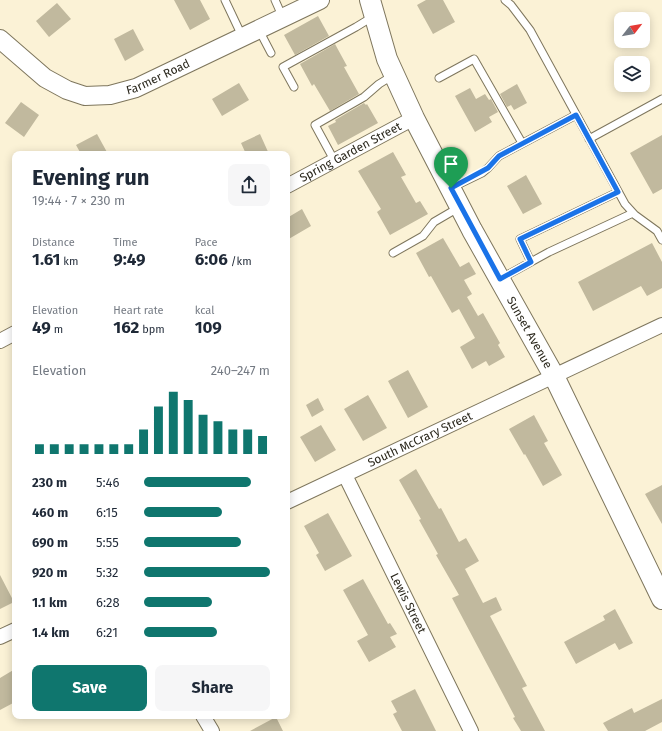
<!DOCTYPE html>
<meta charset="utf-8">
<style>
:root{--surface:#fff;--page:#f6f6f7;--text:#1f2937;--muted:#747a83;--accent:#0f766e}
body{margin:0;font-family:"Fira Sans",sans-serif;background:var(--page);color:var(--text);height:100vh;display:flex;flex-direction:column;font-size:15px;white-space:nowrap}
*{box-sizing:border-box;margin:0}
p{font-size:13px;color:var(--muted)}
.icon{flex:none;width:22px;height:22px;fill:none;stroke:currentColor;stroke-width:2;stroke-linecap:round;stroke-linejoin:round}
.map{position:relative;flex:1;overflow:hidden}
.sheet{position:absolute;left:12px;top:151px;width:278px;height:568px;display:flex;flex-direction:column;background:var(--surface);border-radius:8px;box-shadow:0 2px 10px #0003}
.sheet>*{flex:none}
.needle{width:26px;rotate:59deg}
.fabs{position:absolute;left:614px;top:12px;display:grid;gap:8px}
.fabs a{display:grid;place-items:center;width:36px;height:36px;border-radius:8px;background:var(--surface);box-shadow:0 2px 10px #0003;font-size:20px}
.pin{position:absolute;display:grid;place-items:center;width:34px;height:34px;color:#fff;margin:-41px -17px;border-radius:50% 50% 50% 0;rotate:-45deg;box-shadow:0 0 4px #0007}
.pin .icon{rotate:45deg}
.round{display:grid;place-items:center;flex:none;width:42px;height:42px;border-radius:8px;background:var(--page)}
.overview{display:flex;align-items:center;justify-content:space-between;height:68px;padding:0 20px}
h1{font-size:22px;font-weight:700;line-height:30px}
.stats{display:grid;grid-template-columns:repeat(3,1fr);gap:6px;height:68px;padding:4px 20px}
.stats div{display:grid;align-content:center}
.stats b{font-size:17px;font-weight:700}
.stats small{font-size:11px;font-weight:400}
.stats p{font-size:11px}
.chart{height:112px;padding:8px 20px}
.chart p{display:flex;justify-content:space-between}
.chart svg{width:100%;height:72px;margin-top:4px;stroke:var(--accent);stroke-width:6}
.button{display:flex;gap:8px;margin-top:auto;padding:8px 20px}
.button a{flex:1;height:46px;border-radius:8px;background:var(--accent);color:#fff;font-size:16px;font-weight:700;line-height:46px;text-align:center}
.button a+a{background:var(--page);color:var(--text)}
ul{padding:0 20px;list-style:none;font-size:13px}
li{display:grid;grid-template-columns:64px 48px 1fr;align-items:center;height:30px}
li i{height:10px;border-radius:5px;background:var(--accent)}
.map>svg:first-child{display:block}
.building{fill:#c1b99e}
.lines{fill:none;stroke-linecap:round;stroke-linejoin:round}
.service-casing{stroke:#7e765d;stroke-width:9}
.minor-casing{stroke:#7e765d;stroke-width:16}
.tertiary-casing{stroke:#7e765d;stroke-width:20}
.secondary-casing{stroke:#7e765d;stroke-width:22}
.service{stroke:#fff;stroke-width:7}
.minor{stroke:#fff;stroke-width:14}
.tertiary{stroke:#fff;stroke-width:18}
.secondary{stroke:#fff;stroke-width:20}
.route-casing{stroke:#fff;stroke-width:8}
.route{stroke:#1a73e8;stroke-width:5}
.labels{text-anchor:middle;stroke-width:3;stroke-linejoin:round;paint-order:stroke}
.street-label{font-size:12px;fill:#2b281d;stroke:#fff}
</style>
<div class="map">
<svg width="662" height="731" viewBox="0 0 662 731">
<rect width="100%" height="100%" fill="#fbf2d6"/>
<path class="building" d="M174,0h26l10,19 -20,11z
M426,0h17l12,22 -22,12 -16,-29z
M57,3l14,16 -22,18 -13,-16z
M318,16l11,20 -34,19 -11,-20z
M133,29l11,21 -19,11 -11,-22z
M335,44l12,22 -3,1 15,27 -29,17 -16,-27 -2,2 -12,-22z
M239,83l10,17 -27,16 -10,-17z
M517,84l10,19 -13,7 -3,-5 -4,2 -7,-13z
M470,88l6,11 9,-5 4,6 2,-1 7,13 -9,5 3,5 -17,10 -20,-36z
M21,102l18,13 -15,22 -19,-14z
M364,103l2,2 1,-1 11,19 -40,22 -10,-19 8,-4 -1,-2z
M97,134l11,20h-27l-5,-9z
M260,134l9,20h-23l-5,-11z
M662,135v54l-9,5 -23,-41z
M393,152l13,23 -5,2 15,26 4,-2 8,13 -38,21 -13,-23 4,-3 -23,-38z
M526,175l16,29 -19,10 -16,-28z
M302,209l9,17 -24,14v-22z
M443,238l17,29 9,-5 7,12 -12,6 8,14 -5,3 11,19 5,-3 17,30 -2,2 7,12 -16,9 -3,-5 -14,8 -12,-22 15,-9 -16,-29 -7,4 -21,-37 -2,1 -13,-24z
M652,243l10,19v26l-15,8 -6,-10 -48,25 -15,-29z
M408,370l20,37 -20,11 -20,-37z
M368,395l19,33 -24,13 -19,-32z
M318,398l6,12 -12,7 -6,-12z
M534,415l14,26 -4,2 18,32 -19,11 -18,-32 -1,1 -15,-26z
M321,425l15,25 -21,12 -15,-25z
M416,469l23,40 2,-1 18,34 7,-4 13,23 -14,8 18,34 13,-6 6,13 -12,6 37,70 -5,2 23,43h-24l-8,-13 2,-1 -63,-119 7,-3 -23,-40 2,-1 -19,-34 2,-1 -22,-39z
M662,485v39l-17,-30z
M328,513l24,43 -27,15 -9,-16 3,-2 -15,-27z
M0,575l14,27 -14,7z
M363,579l25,45 2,-1 7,11 -7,3 6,10 -27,15 -12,-21 11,-6 -25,-45z
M615,609l18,34 -14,7 -4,-7 -39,21 -12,-22 41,-22 -2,-4z
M15,669v33l-15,8v-32z
M415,689l21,42h-34l-9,-17 4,-2 -6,-11z
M662,699v23l-17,9h-37l-5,-8 29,-15 2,5z
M276,717l7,14h-33z"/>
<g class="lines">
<defs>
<path id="service" d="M225,0l17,36
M275,0l8,18
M505,0l6,5 19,25 95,174 10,11 22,16 5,9
M259,30l12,23
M439,78l35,-19 48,84
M294,87l-11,-20 73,-40 18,-11
M589,139l73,-40
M334,160l-19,-35 49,-28 15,-13 13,-8
M451,188l31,-15 6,-5 11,-12 77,-41
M393,253l30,-17 11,-14 24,-14
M531,262l-11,-23 98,-47
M500,279l49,-27 84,-39"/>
<g id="minor">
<path id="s1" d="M287,186l127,-68"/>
<path d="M0,341l15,-8"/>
<path id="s2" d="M345,475l126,256"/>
<path id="s3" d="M287,502l375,-177"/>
<path d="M0,637l15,-7"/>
<path d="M203,716l9,15"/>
</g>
<g id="tertiary">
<path id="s4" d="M0,39l45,39 22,12 18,6 25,-1 26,-7 184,-88"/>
</g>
<g id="secondary">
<path id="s5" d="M370,0l17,59 27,59 58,112 82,146 108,223"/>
</g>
</defs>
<use href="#service" class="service-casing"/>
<use href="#minor" class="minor-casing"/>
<use href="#tertiary" class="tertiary-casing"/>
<use href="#secondary" class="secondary-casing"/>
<use href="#service" class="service"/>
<use href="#minor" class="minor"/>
<use href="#tertiary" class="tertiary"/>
<use href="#secondary" class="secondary"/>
</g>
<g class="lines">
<defs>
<path id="route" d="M576,115l42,77 -98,47 11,23 -31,17 -49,-91 37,-20 11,-12z"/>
</defs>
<use href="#route" class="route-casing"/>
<use href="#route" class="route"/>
</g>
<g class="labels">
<g class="street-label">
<text dy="4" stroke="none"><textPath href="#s4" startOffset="180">Farmer Road</textPath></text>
<text dy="4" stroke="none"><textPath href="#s1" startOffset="72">Spring Garden Street</textPath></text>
<text dy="4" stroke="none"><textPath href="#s5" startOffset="370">Sunset Avenue</textPath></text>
<text dy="4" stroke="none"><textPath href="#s3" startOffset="147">South McCrary Street</textPath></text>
<text dy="4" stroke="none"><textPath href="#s2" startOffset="143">Lewis Street</textPath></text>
</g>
</g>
</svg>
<div class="fabs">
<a><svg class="needle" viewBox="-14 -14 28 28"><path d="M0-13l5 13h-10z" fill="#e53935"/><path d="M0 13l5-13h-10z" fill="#747a83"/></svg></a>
<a><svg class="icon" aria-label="layers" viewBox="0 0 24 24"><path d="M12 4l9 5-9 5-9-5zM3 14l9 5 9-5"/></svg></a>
</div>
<div class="pin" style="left:451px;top:188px;background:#1e9e55"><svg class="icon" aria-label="arrive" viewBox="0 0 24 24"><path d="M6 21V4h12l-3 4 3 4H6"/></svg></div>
<section class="sheet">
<div class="overview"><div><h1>Evening run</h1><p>19:44 · 7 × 230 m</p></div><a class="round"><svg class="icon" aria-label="share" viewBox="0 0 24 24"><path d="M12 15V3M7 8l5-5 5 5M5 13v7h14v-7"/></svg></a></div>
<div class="stats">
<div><p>Distance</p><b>1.61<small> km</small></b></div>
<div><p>Time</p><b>9:49</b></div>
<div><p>Pace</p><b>6:06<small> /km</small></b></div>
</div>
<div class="stats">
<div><p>Elevation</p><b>49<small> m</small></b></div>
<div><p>Heart rate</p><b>162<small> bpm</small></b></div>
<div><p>kcal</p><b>109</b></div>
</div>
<div class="chart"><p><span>Elevation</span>240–247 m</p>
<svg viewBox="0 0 160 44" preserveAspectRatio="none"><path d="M5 44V38M15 44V38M25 44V38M35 44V38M45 44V38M55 44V38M65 44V38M75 44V29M85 44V15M95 44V6M105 44V11M115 44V20M125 44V24M135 44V29M145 44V29M155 44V33"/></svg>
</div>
<ul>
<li><b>230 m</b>5:46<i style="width:85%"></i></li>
<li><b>460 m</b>6:15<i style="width:62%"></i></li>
<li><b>690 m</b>5:55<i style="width:77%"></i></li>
<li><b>920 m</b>5:32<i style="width:100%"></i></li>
<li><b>1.1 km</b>6:28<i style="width:54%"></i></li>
<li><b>1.4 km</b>6:21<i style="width:58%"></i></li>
</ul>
<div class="button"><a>Save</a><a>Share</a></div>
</section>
</div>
